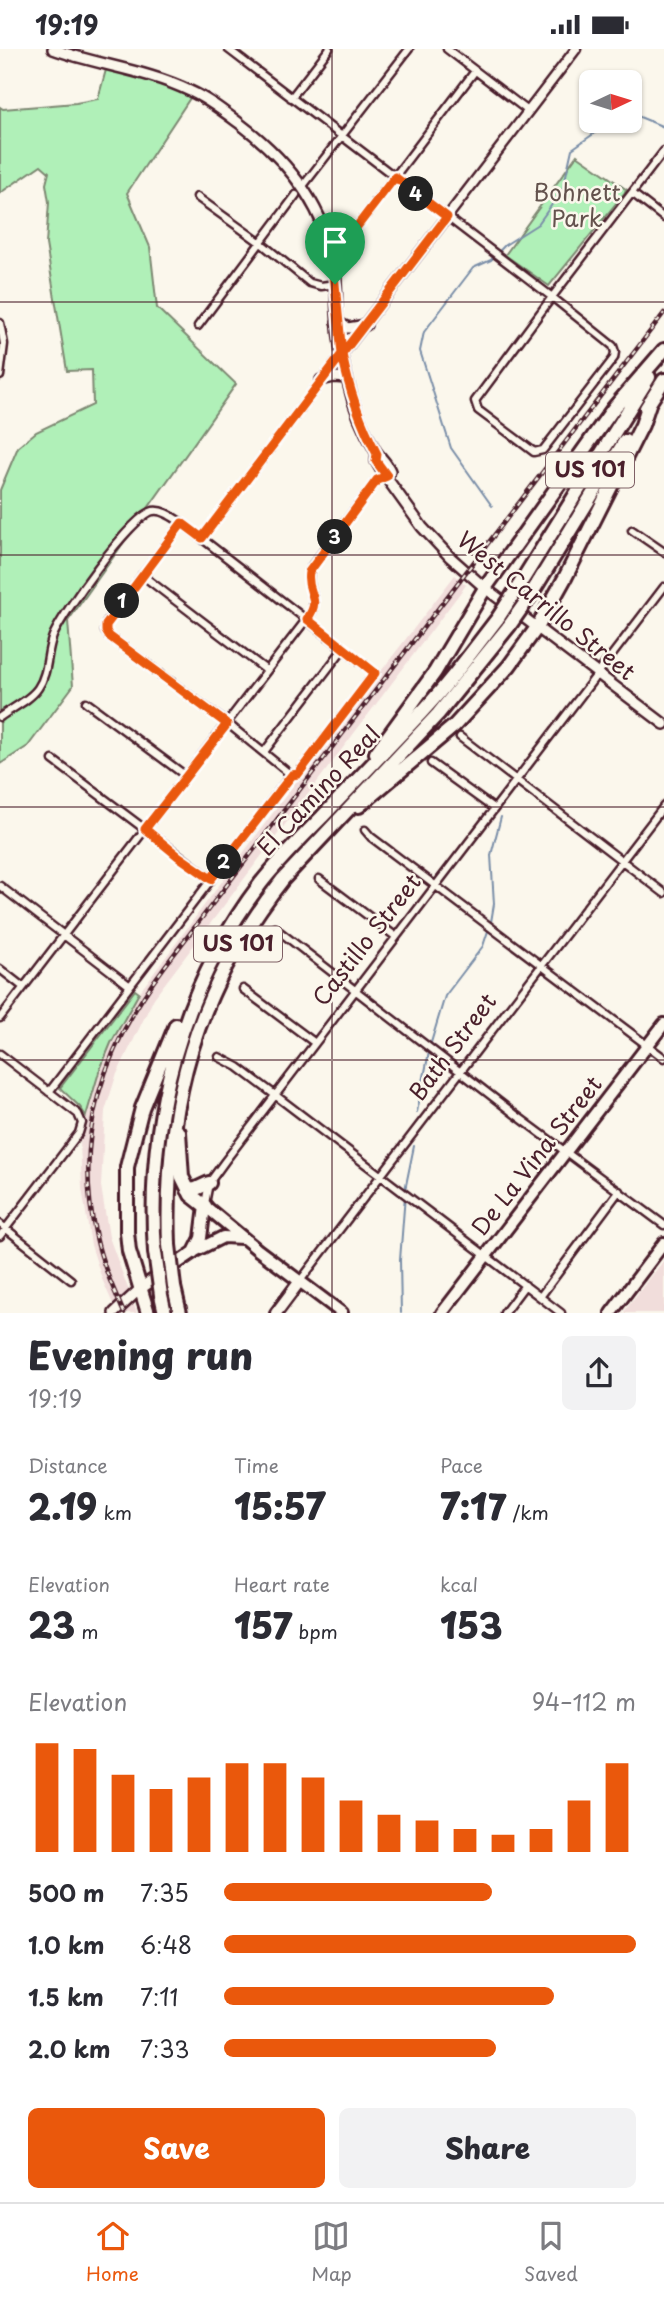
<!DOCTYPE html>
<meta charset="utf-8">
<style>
:root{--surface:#fff;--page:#f2f2f3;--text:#2b2b33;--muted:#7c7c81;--line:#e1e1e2;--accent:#ea580c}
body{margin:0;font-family:"Playpen Sans",sans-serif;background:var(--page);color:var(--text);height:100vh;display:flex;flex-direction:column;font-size:26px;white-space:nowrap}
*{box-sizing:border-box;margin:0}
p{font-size:23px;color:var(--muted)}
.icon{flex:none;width:38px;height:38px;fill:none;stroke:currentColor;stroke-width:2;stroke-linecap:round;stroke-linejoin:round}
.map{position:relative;height:1264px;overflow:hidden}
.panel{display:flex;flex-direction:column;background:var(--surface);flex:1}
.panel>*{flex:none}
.needle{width:46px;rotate:86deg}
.tools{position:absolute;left:579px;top:21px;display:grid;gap:14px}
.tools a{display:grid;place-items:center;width:63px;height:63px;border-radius:10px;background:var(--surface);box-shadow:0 2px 5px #0004;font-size:35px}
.pin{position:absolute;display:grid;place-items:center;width:60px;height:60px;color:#fff;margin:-72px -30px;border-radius:50% 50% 50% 0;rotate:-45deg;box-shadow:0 0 7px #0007}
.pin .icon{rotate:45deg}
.km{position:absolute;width:35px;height:35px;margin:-18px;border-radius:50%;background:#222;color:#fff;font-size:19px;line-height:35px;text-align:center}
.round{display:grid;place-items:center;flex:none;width:74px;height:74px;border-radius:10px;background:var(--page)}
.overview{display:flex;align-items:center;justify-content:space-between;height:119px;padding:0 28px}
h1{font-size:38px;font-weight:800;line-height:52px}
.metrics{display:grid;grid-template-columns:repeat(3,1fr);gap:10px;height:119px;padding:7px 28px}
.metrics div{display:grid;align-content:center}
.metrics b{font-size:35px;font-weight:800}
.metrics small{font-size:19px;font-weight:400}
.metrics p{font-size:19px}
.chart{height:196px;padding:14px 28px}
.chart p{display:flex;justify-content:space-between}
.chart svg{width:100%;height:126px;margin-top:7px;stroke:var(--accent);stroke-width:6}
.action{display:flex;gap:14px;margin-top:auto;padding:14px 28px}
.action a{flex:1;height:80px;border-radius:10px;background:var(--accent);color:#fff;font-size:28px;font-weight:800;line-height:80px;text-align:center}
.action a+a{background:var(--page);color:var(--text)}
ul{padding:0 28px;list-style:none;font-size:23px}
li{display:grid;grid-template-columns:112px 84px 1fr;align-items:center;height:52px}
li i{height:18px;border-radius:9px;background:var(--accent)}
.status{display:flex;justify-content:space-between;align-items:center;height:49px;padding:0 35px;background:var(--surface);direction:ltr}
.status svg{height:19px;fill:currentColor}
.tabs{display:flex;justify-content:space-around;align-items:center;height:98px;border-top:2px solid var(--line);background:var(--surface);font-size:19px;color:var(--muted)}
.tabs a{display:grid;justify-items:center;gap:4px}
.tabs .selected{color:var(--accent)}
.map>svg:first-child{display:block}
.built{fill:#f1dddb}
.green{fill:#b0f0b8;stroke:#7d8872;stroke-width:2}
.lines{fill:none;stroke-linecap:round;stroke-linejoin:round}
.stream{stroke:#7a8ea8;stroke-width:2}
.minor-casing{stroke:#4a1f2b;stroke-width:11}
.tertiary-casing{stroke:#4a1f2b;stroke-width:13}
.secondary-casing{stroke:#4a1f2b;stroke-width:14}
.primary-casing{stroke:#4a1f2b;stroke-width:16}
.motorway-casing{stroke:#4a1f2b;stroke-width:18}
.minor{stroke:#fbf7ec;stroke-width:6}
.tertiary{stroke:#fbf7ec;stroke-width:8}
.secondary{stroke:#fbf7ec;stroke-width:9}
.primary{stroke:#fbf7ec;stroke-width:10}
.motorway{stroke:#fbf7ec;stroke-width:12}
.rail-casing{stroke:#4a1f2b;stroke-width:4.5}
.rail{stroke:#fbf7ec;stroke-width:2;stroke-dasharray:5;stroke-linecap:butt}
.motorway-bridge-casing{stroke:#4a1f2b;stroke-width:18;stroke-linecap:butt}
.motorway-bridge{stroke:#fbf7ec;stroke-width:12}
.route-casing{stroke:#fff;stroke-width:14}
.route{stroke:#ea580c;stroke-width:9}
.grid{fill:none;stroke:#4a1f2b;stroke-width:2;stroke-opacity:0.55}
.labels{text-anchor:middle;stroke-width:5;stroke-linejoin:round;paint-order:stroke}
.shield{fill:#fbf7ec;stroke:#7f6065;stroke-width:2}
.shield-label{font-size:21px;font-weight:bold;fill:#4a1f2b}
.park-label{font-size:23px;fill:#64534e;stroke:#fbf7ec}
.street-label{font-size:23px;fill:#4a1f2b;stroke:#fbf7ec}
</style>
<div class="status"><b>19:19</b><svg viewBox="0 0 49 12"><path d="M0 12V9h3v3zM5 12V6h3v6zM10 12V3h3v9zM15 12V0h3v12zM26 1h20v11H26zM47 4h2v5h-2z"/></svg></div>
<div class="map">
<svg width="664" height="1264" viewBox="0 0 664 1264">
<rect width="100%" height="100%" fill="#fbf7ec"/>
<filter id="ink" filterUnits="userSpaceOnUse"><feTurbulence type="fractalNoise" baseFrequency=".0143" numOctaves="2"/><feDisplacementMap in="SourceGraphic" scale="14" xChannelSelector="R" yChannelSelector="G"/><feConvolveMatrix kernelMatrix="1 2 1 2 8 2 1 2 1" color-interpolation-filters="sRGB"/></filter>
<g filter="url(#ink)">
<path class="built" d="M455,526l11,10 -312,413 -38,78 -11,35 -4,75 8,51 28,76h-20l-15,-34 -11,-34 -9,-57 -2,-45 19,-71 12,-29 28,-50 163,-219z
M664,1211v53h-41z"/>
<path class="green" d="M107,17l87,26 -67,101 23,54 7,61 79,76 -168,237 5,65 -45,60 -28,18v-274l18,-43 18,-15 57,-27 -1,-35 -25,1 -21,-127 3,-42 -3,-18 3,-12 -8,-7 -41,28v-86l3,2 73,-6 22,-4z
M577,106l50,35 -78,96 -44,-31z
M135,941l4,3 -28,50 -12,29 -13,44 -6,-9 -20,-19z"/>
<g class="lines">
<path class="stream" d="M630,64l34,14
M492,457l-41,-58 -31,-97 4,-19 49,-64 18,-8 14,-15 33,-21 25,-35 9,-40 40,-28
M491,873l3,-18 -3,-49 10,-38
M430,997l15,-50 38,-50 6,-18
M417,1063l12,-60
M405,1141l9,-44
M401,1264l-1,-53 5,-65"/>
<defs>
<path id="minor" d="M228,0l324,248 61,49 2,6 -1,6 -71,92 -9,2 -56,-42 -3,-9 77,-104 112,-146
M447,0l81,62
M291,49l38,-49
M303,137l106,-137
M632,144l32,25
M197,148l64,46 49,40 11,3 14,-2
M331,202l11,-5 133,-175
M0,274l4,21 -4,32
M198,277l98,-131
M182,474l-75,99 -2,9 4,5 123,91 59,48
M632,481l32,22
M202,489l140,-184
M142,526l124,95
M86,653l100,74
M0,668c12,-9 30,-17 38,-29 11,-16 8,-35 15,-52 9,-22 78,-120 100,-125 10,-2 21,7 29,12l193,150 -77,101 -7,1 -242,317
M460,688l204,156
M264,703l79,-103
M53,711l158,119
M431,714l62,45
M365,781l6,7 293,221
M319,830l76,57
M0,837l130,100
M275,879l241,187 148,110
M0,920l23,18
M243,940l72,54
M0,969l312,-406c6,-18 -9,-29 0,-46l65,-86 10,-4
M0,1005l78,60 4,9 -3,10 -79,103
M219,1008l19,10 37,28 286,218
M205,1155l4,-21 16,-22 439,-574
M0,1175l71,56
M300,1232l364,-475
M540,1248l79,-106
M504,1264l21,-28"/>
<path id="tertiary" d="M342,305l234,-305"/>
<path id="secondary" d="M53,0c44,16 94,21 137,42 18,8 33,20 49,32 49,37 87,84 96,147 2,14 1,29 2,43 1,24 5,50 12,73 5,23 15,45 26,64 5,8 11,11 15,21l-3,5
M337,273l11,6 18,-3
M321,331l13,-3 13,1
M377,405l-1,7 7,12 39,54 28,30 35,31 179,136
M114,1264l27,-25"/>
<path id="primary" d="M205,1157l53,44 84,63
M195,1202l28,-14 19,1
M141,1239l53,-36 7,-14 4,-32
M276,1264l24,-32
M442,1264l222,-289
M611,1264l53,-70"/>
<path id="motorway" d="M646,359l18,-28
M518,538l131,-210
M530,547l95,-155
M376,704l59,-81 50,-84 128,-179 51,-59
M359,757l95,-80 55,-60 29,-40 28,-50 76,-151 8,-24
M179,1083l3,45 9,18 14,11
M188,1141l8,-1 13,-6
M169,1196c-5,-141 26,-255 114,-366l155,-165 71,-88
M155,1203c-9,-132 25,-263 106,-369 19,-24 40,-45 61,-66 33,-35 66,-69 99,-104 28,-29 52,-63 77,-95
M174,1238l6,26
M161,1246l4,18
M148,1264l-19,-62 -2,-19v-65l15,-59 34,-83"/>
</defs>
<use href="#minor" class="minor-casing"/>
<use href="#tertiary" class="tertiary-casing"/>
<use href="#secondary" class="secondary-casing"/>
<use href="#primary" class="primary-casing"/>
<use href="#motorway" class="motorway-casing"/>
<use href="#minor" class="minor"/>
<use href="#tertiary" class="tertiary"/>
<use href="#secondary" class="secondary"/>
<use href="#primary" class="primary"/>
<use href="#motorway" class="motorway"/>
<defs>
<path id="rail" d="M124,1264c-11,-25 -22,-49 -28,-76 -23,-102 7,-189 69,-271l499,-653"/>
</defs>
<use href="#rail" class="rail-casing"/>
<use href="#rail" class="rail"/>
<defs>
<path id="motorway-bridge" d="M498,569l20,-31
M509,577l21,-30
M169,1196l5,42
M155,1203l6,43"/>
</defs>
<use href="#motorway-bridge" class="motorway-bridge-casing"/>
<use href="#motorway-bridge" class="motorway-bridge"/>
</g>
</g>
<g class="lines" filter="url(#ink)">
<defs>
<path id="route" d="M335,235l7,70 -140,184 -20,-15 -76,102v6l3,5 118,88 -82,105 33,27 33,23 81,-104 6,-1 77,-101 -68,-54c16,-21 -2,-26 2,-47l68,-92 10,-4 -11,-15 1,-7c-17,-32 -28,-64 -35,-100l105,-137 -52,-40 -53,69 -11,5 4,33"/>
</defs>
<use href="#route" class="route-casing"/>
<use href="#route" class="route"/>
</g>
<path class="grid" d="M332,0v1264M0,253h664M0,506h664M0,758h664M0,1011h664"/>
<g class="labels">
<g class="shield">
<rect x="546" y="403.5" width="88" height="35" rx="5"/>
<rect x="194" y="877.5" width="88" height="35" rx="5"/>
</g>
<g class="shield-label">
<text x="590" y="428">US 101</text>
<text x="238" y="902">US 101</text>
</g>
<g class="park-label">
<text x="577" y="152">Bohnett<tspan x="577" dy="26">Park</tspan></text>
</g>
<g class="street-label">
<text transform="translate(546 557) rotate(39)" y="8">West Carrillo Street</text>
<text transform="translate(319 742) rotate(-47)" y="8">El Camino Real</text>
<text transform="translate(367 891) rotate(-52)" y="8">Castillo Street</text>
<text transform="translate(453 998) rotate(-53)" y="8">Bath Street</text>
<text transform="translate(537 1107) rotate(-52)" y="8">De La Vina Street</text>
</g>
</g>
</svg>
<div class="tools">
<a><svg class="needle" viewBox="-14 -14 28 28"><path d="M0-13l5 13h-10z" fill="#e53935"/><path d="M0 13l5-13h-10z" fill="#7c7c81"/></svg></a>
</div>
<div class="pin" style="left:335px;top:235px;background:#1e9e55"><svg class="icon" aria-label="arrive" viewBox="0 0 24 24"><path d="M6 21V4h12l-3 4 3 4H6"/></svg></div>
<b class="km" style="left:122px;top:552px">1</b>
<b class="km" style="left:224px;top:813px">2</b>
<b class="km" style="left:335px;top:488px">3</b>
<b class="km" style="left:416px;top:145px">4</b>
</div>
<section class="panel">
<div class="overview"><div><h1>Evening run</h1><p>19:19</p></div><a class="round"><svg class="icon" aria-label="share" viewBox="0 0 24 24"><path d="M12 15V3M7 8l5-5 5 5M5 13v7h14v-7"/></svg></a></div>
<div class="metrics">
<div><p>Distance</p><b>2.19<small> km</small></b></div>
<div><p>Time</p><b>15:57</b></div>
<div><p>Pace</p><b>7:17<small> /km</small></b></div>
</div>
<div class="metrics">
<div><p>Elevation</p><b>23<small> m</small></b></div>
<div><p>Heart rate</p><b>157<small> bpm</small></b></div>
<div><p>kcal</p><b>153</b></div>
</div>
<div class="chart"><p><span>Elevation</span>94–112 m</p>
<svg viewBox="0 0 160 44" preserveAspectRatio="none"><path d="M5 44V6M15 44V8M25 44V17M35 44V22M45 44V18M55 44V13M65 44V13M75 44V18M85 44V26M95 44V31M105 44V33M115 44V36M125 44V38M135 44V36M145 44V26M155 44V13"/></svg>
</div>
<ul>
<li><b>500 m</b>7:35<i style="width:65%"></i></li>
<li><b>1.0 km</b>6:48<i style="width:100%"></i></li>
<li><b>1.5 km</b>7:11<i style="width:80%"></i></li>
<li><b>2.0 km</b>7:33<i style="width:66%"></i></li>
</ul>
<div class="action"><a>Save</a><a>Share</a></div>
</section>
<nav class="tabs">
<a class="selected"><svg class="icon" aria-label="home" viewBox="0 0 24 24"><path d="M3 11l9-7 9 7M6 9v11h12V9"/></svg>Home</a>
<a><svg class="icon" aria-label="map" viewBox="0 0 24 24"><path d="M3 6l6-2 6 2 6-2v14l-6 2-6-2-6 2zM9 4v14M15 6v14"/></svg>Map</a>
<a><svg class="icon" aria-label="saved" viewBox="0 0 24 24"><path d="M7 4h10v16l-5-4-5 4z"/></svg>Saved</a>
</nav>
